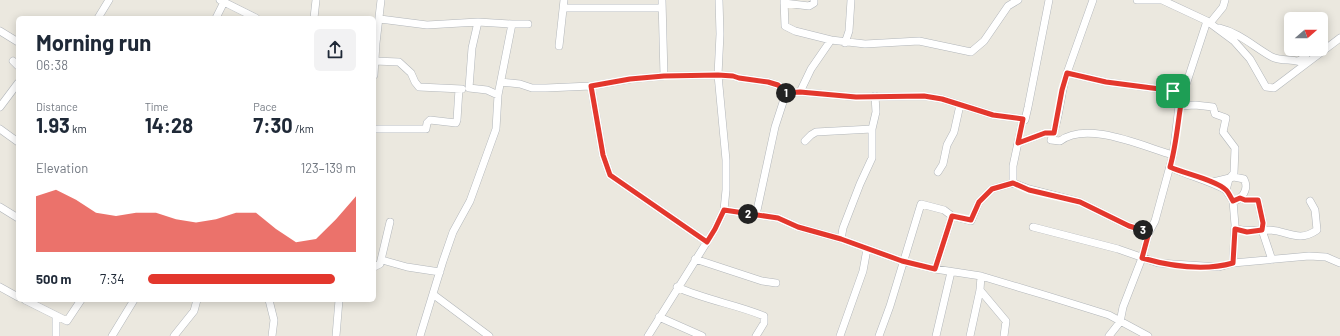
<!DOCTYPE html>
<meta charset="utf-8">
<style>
:root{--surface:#fff;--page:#f2f2f3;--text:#1f2937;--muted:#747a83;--accent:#e3372d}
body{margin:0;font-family:Barlow,sans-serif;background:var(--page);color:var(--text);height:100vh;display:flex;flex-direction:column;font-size:15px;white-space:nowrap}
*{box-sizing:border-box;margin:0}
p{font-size:13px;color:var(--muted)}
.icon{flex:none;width:22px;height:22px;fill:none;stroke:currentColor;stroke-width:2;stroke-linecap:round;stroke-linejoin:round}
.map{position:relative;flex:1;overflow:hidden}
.side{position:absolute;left:16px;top:16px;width:360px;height:286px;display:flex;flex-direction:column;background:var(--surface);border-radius:6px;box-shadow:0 2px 10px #0003}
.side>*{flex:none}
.needle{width:26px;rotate:70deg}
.fabs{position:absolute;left:1284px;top:12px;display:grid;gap:8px}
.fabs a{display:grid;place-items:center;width:44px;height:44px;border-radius:6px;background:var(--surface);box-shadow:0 2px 10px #0003;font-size:20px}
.pin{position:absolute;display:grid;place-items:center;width:34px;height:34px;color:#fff;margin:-17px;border-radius:8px;box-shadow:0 2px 6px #0006}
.km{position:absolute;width:20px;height:20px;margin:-10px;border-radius:50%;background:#222;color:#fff;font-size:11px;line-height:20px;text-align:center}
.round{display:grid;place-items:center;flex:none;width:42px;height:42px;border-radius:6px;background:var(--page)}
.head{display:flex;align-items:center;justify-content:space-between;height:68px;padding:0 20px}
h1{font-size:22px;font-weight:700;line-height:30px}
.metrics{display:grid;grid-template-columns:repeat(3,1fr);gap:6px;height:68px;padding:4px 20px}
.metrics div{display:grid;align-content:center}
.metrics b{font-size:20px;font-weight:700}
.metrics small{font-size:11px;font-weight:400}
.metrics p{font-size:11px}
.chart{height:112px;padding:8px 20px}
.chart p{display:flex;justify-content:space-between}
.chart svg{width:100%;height:72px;margin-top:4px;fill:var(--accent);opacity:.7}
ul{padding:0 20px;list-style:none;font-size:13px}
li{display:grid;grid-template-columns:64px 48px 1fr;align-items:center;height:30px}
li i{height:10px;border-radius:5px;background:var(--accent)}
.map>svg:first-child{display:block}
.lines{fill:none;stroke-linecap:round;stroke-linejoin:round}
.minor-casing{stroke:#b2b6ba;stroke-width:8}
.minor{stroke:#fff;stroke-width:7}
.route-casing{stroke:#fff;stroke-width:8}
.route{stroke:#e3372d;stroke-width:5}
</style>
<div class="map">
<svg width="1340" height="336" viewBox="0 0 1340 336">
<rect width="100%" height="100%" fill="#ebe8df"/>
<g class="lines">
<defs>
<path id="minor" d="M220,0l36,18
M662,0l2,76
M784,0l1,26 10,5 36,9
M1093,0l-26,73 39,9 77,10
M784,3l25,3 5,-3v-3
M565,8h97
M98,18l11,-18
M216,18l8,-16
M314,18l2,-18
M380,19l47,6 51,-3 -6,26 -3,40 18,2 11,5
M1207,21l27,20 16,18 16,28 8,1 66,-50
M1210,23l13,-16 2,-7
M512,24h16
M1219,28c21,5 35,19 53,29 11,5 24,1 33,7
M0,31l18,11
M845,43l4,-12 2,-31
M559,46l5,-46
M1300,60l5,-3 4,-8
M13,61l5,5
M375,61l24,1 12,11 4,9 4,5 43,2
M1067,73c-7,22 -7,46 -16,67l9,1c27,-21 84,6 113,14
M374,75l2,-32 5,-43
M501,82l19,2 12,4h14l45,-2 40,-7 33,-3 54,-1 15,1 6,2 29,4 10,3 8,8 14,-1 56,5 68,-1 18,3 51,16 30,4
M591,86l12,69 7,20 97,67
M800,92l11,-23 20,-29 34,4 54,-3 52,11 13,-11 24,-35 10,-6
M1179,106l16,-1 18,2 2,7 11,4 -3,14 12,16 -1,25 -5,6 -3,11 7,11 2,24 -2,38
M0,107l18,-24
M0,129l18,13
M374,129h52l1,-6 3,-3 26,3 1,-3 2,-31
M805,141l6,-6 5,-3 56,-3
M1018,143l27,-10h9
M1170,167c18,9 38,13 56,23
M938,172l5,-8 4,-19 7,-13 6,-27
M1213,182l21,-5 10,2c4,8 1,16 -7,21
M1013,183l16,6 51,13 49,24 20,6
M1240,198l5,2h13l5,23 -1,7 10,30
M0,207l18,11
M724,210l54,8 20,9 43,12 61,22 33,8 46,7 70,21 58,18 39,21
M756,215l19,-88 11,-34
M952,216l19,5 8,-19 13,-13 21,-6v-17l10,-47 2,1 3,-13 21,-107
M1033,227l85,22 40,14 61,4 14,-4 76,-7 17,1 14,6
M1235,229c13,3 21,1 34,1 20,1 29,13 48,0l-2,-20 -5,-9
M841,239l2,-11 17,-44 12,-26v-29l4,-17 -1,-16
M695,259l67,22 14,2
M382,260l25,7 33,5
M374,267l6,-3 10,-42
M0,287l18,10
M677,287c28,13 58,17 87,29v7l-8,13
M980,290l26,31 -2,15
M434,295l55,41
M25,300l42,21 14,-21
M269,300l5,20 -2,16
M659,317l43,19
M56,336v-20
M112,336l22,-36
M174,336l20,-25 3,-11
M336,336l3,-36
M420,336l23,-75 10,-29 17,-31 26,-72 2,-34 14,-71 -34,-2
M648,336l67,-107 9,-19 2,-20v-30l-8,-85 2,-41 -1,-34
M840,336l23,-65 4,-22
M879,336l11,-30 31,-102 23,6 8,6 -17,53
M936,336l15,-64
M970,336l10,-46 1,-14
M1109,336l11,-14 3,-15 19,-49 7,-26 6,-11 18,-66 6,-49 28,-85 -45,-21h-25"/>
</defs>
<use href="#minor" class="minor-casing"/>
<use href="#minor" class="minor"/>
</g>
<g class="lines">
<defs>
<path id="route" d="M1067,73l39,9 77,10c-5,25 -6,51 -13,75 15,7 46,13 56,23 3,3 5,8 7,11l7,-3 5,2h13l5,23 -1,7 -15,2 -12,-3 -2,34c-28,8 -63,3 -91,-5l7,-26 -20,-6 -49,-24 -51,-12 -16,-7 -21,6 -13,13 -8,18 -19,-4 -17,53 -33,-8 -61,-22 -43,-12 -20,-9 -54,-8 -9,19 -8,13 -97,-67 -7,-20 -12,-69 39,-7 34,-3 54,-1 15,1 6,2 29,4 10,3 8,8 14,-1 56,5 68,-1 18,3 51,16 30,4 -5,24 27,-10h9l8,-43z"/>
</defs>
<use href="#route" class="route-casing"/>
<use href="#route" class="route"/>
</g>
</svg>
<div class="fabs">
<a><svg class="needle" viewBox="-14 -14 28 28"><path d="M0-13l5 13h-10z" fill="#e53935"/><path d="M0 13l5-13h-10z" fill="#747a83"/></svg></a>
</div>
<div class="pin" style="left:1173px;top:91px;background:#1e9e55"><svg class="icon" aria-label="arrive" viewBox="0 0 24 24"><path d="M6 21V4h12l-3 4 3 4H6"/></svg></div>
<b class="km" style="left:786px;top:93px">1</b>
<b class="km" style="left:748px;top:214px">2</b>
<b class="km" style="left:1143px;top:230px">3</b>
<section class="side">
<div class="head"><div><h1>Morning run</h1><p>06:38</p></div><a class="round"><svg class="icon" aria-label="share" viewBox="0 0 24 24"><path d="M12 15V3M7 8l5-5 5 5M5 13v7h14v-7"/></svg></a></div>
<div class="metrics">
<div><p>Distance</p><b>1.93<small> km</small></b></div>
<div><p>Time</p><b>14:28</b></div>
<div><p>Pace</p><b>7:30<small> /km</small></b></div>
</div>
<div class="chart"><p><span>Elevation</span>123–139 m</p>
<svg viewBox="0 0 160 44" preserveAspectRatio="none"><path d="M0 44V10L10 6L20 12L30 20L40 22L50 20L60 20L70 24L80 26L90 24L100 20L110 20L120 30L130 38L140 36L150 24L160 10V44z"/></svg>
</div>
<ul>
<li><b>500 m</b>7:34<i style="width:90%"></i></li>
</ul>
</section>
</div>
